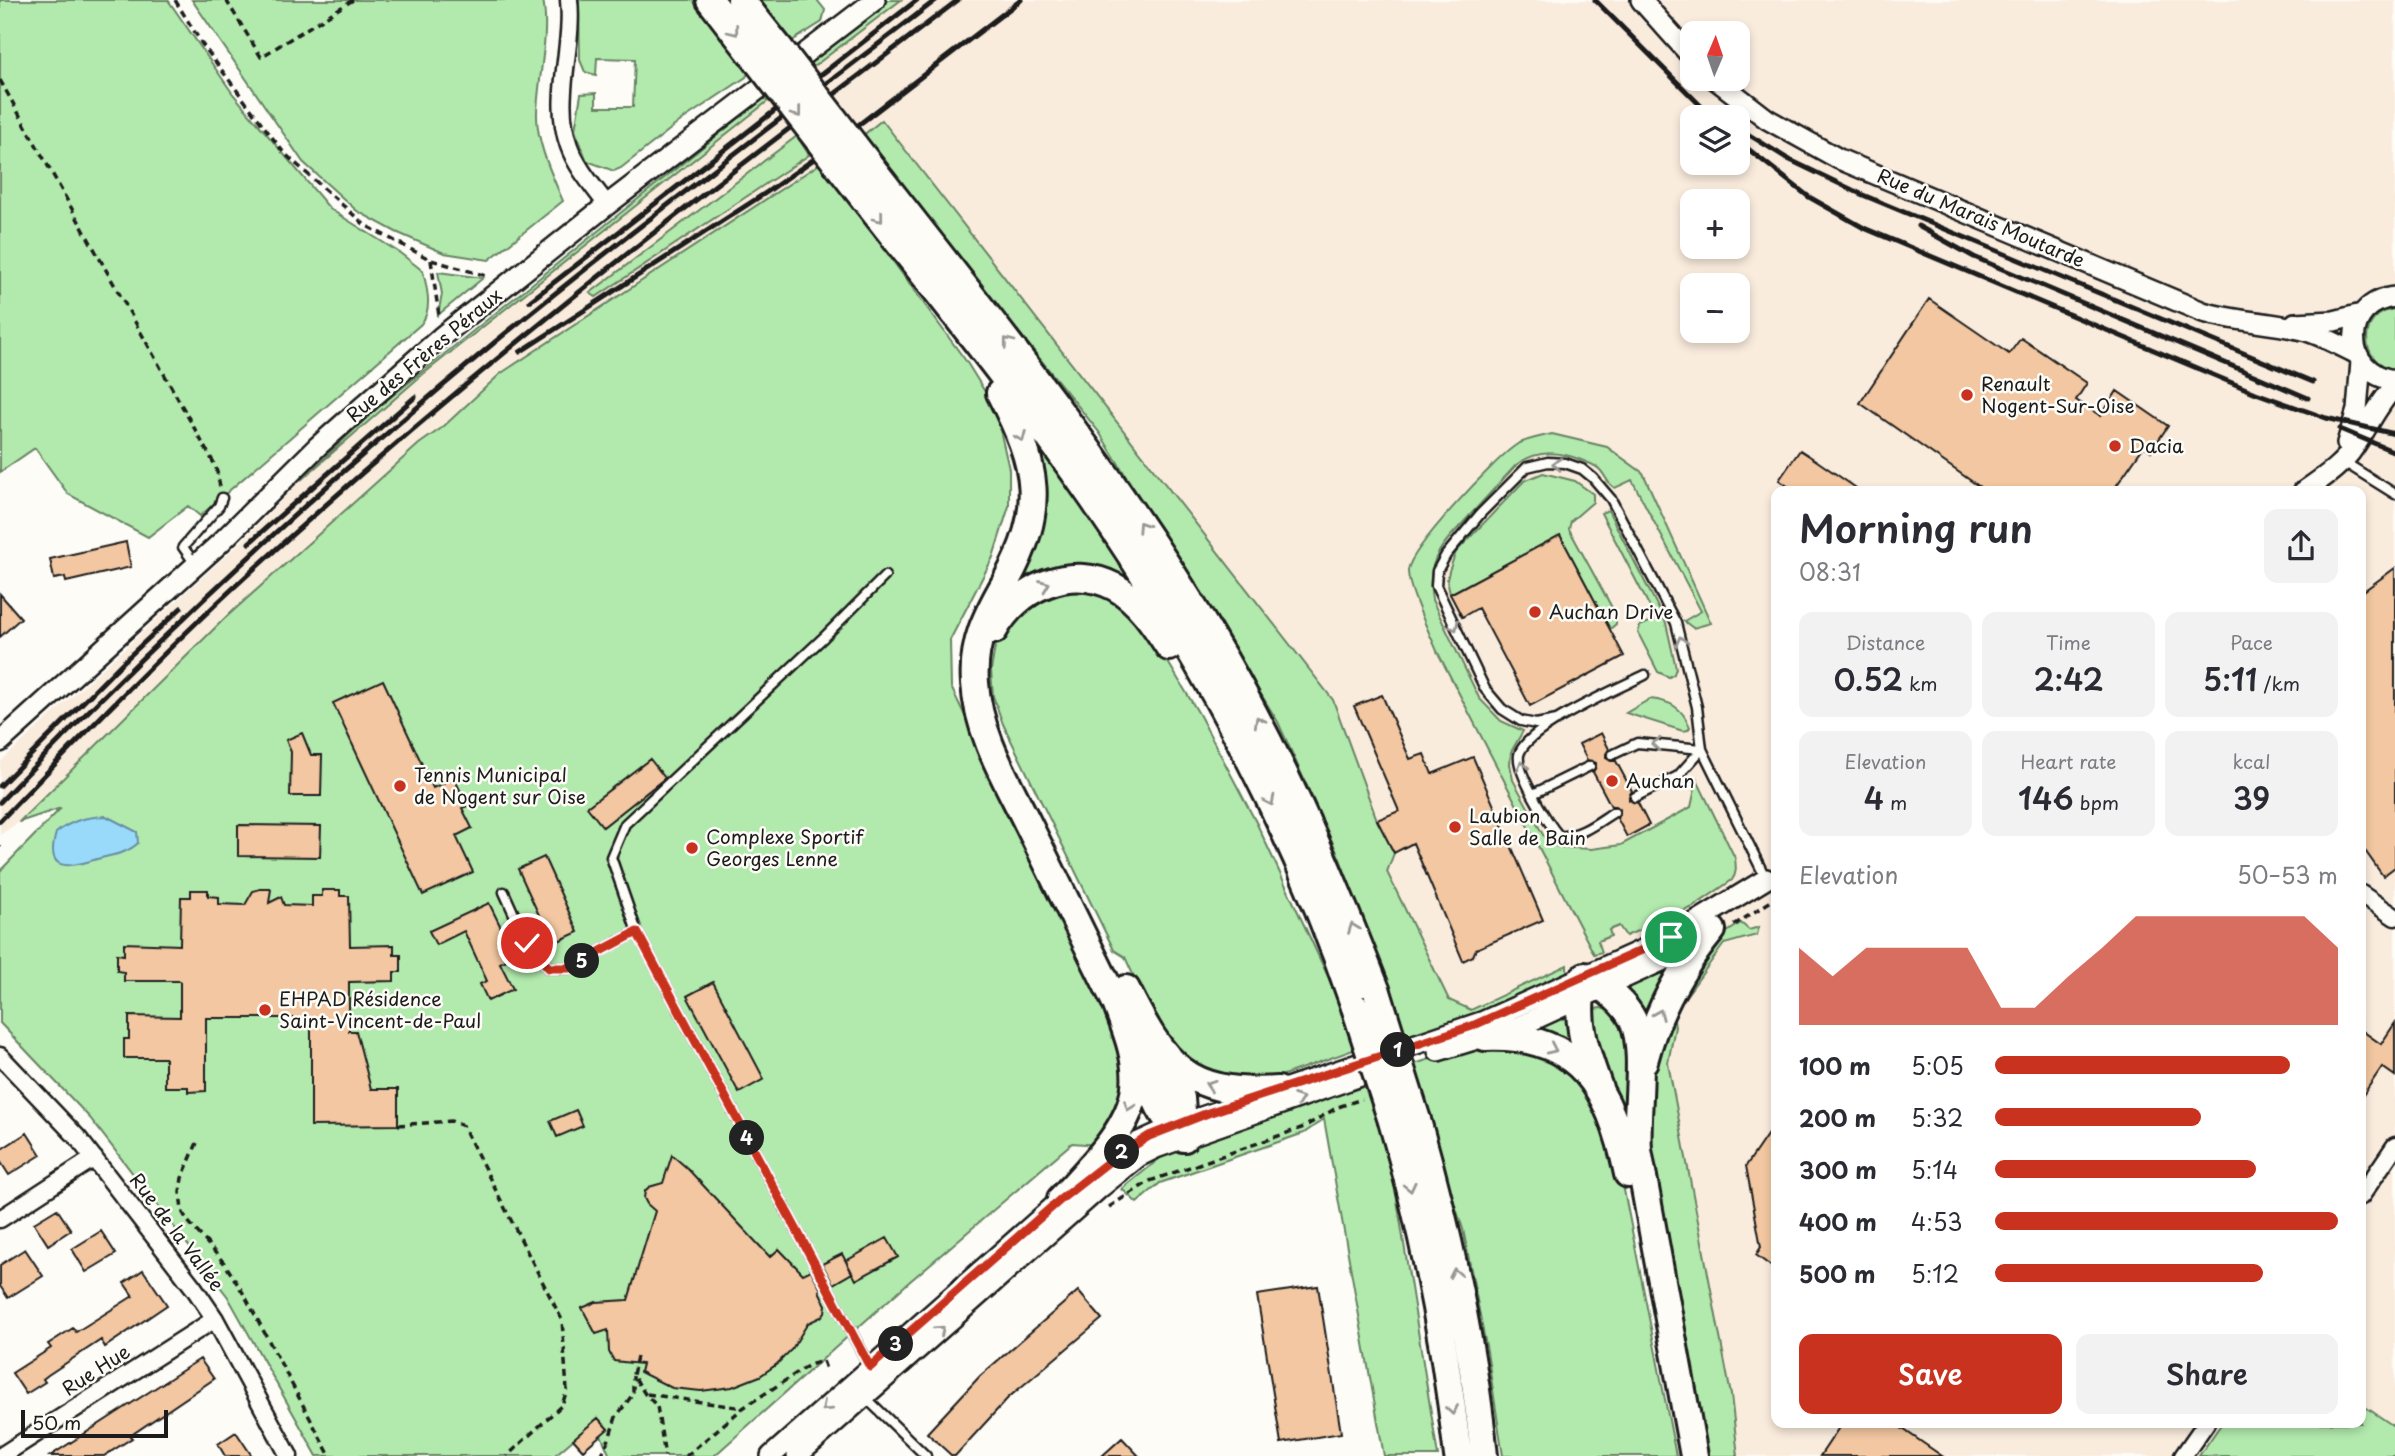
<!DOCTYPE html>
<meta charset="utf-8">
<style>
:root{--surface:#fff;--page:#f2f2f3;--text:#2b2b33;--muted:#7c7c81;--accent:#c8321e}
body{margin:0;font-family:"Playpen Sans",sans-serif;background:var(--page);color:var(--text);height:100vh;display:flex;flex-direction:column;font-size:26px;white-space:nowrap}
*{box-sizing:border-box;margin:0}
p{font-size:23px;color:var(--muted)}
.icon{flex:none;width:38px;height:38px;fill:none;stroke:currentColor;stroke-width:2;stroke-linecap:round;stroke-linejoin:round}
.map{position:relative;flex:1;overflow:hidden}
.sheet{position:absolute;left:1771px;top:486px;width:595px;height:942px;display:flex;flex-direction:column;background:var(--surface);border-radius:14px;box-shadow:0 4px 10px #0003}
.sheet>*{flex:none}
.needle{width:46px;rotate:2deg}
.tools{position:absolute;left:1680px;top:21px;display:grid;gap:14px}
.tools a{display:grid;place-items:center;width:70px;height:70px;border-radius:14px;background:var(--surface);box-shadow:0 4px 10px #0003;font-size:35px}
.scale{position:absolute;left:21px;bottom:18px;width:147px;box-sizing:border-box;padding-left:7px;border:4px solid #1c1c1c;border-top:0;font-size:19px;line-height:24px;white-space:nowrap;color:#1c1c1c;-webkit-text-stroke:5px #fdfcf7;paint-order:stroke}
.pin{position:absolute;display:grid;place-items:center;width:60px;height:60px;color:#fff;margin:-30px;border:4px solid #fff;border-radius:50%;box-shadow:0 2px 7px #0007}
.km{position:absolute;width:35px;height:35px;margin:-18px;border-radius:50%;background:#222;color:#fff;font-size:19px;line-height:35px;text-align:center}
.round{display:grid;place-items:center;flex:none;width:74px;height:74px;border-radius:14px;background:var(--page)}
.headline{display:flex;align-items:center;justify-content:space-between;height:119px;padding:0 28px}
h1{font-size:38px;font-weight:600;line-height:52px}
.figures{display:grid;grid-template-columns:repeat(3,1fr);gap:10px;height:119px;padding:7px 28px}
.figures div{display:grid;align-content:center;border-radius:14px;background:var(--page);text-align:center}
.figures b{font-size:30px;font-weight:600}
.figures small{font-size:19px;font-weight:400}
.figures p{font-size:19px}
.chart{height:196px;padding:14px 28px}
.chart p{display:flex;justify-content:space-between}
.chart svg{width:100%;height:126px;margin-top:7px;fill:var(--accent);opacity:.7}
.button{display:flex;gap:14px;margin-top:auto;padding:14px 28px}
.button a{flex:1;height:80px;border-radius:14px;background:var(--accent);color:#fff;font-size:28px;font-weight:600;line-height:80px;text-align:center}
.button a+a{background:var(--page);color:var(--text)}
ul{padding:0 28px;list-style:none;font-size:23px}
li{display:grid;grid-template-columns:112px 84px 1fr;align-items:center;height:52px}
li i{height:18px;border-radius:9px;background:var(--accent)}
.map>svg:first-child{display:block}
.built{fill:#faecdd;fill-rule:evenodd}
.green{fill:#b2eaad;stroke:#678364;stroke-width:2}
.water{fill:#99dafb;stroke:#678ea2;stroke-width:2}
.building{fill:#f2c7a1;stroke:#1c1c1c;stroke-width:2}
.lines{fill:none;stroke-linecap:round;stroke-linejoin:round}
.service-casing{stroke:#1c1c1c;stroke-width:13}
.minor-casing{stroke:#1c1c1c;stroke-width:21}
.tertiary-casing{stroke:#1c1c1c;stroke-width:24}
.trunk-casing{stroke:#1c1c1c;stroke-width:32}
.path{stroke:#1c1c1c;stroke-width:3.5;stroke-dasharray:7 5;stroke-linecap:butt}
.service{stroke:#fdfcf7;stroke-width:8}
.minor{stroke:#fdfcf7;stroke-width:16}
.tertiary{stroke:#fdfcf7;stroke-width:19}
.trunk{stroke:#fdfcf7;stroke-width:26}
.rail{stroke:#1c1c1c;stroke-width:5}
.trunk-bridge-casing{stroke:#1c1c1c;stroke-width:32;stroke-linecap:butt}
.trunk-bridge{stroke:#fdfcf7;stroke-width:26}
.oneway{stroke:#989794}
.route-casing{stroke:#fff;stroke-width:14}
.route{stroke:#c8321e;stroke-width:9}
.poi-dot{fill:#c8321e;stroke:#fdfcf7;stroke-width:2.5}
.labels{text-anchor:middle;stroke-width:5;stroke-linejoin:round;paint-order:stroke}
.street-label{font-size:19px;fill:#1c1c1c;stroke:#fdfcf7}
.poi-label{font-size:19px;fill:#1c1c1c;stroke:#fdfcf7;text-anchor:start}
</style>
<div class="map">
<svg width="2395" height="1456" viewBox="0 0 2395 1456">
<rect width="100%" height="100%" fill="#fdfcf7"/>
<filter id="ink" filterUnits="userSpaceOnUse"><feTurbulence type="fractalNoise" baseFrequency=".0143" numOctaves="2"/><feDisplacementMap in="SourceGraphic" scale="14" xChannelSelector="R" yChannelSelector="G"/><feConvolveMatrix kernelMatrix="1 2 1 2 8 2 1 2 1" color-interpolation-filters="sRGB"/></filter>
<g filter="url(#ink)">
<path class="built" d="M901,0h1494v1456h-662l-22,-130 -109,-202 -175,-111 -120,-306 -425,-586 -105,81 -358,242 -196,176 -204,202 -19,13v-73l243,-222 58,-60 121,-105 237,-191zM1692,33h46v46h-46zM1692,117h46v46h-46zM1692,201h46v46h-46zM1692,285h46v46h-46zM1776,492h585v931h-585z"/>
<path class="green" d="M0,0h168l65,94 97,115 70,44 23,18c4,18 10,38 -2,53l-221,192 -12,-10 -40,31 -80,-43 -33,-46 -35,24z
M192,0h351c7,33 -5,78 -6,113 -1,29 15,62 26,88l-74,59 -45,-7 -48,-21 -39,-21 -54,-49z
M579,0h114l56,71 -3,6 -64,43 -61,48 -7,3 -27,-10 -12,-31 6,-36 15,-1v14h37l2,-48 -38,-1 -1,17 -11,-3 -5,-12z
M760,0h57l8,10 -3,12 -30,19z
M888,0h13l-88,67 -3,-4z
M764,98l4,3 -346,274 -121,105 76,-72z
M882,120l451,580 44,120 17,33 -7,19 62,128 22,10 96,-45v13l-80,36 -81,22 -66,-177 -62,-137 -179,-290 -238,-295z
M797,136l12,19 -213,142 -6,-4z
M821,163l145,198 29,47 14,61v37l-16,51 -43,83 1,47 158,326 20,66 -30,66 -27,-2 -163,139 -195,174h-104l-15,-35 -41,35h-237l-89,-159 -138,-179 -90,-95v-152l61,-63 -42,14 204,-202 196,-176 24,-17 57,-53z
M438,272l45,6 -45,37 4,-21z
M2395,309v60h-1c-36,-6 -36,-56 1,-60z
M1552,434l55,13 36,26 68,150 -18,5 -9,-7 17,-10 -69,-131 -17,8c-8,-4 -8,-10 -14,-17 -4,-6 -13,-8 -20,-11 -22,-9 -45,-10 -65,5l-67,73c-17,20 -21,36 -17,62l47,98 22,23 22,10 -12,21 -1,12 3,16 34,62 11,5 33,2 30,-4 70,-38 6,-27 38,78c1,9 2,15 -3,22l-39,27 -67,29 -7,-10 -10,4 2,6 -13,5 4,11 -8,2 -157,-303c-7,-17 -30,-64 -29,-81 3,-22 88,-112 108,-125 10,-6 25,-8 36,-11z
M1037,447h4l95,136v2l-124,9z
M1543,473l32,8 18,13v8l-22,19 -2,8 47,86v9l-6,5 -50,-94 -110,59 -3,-14 2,-9 7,-19 68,-71z
M1608,510l58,113 10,45 -2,6 -5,3 -11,-5 -20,-39 2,-7 12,-5 3,-4 -54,-104z
M1067,585l45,10 47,52 40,67 58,110 81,174 18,51 -78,28 -27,6 -64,-19 -41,-51 -10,-32 -11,-24 -11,-7 -111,-226 -10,-28 -2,-26 5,-29 16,-25z
M1650,699c20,2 32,8 40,28l-2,3 -5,1 -57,-18z
M1741,923l8,7 10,-3 -2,8 -33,9 -51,70 2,13 -7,36 63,332 7,61h-34l-53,-299 -5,-80 43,-105 32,-36z
M1677,960l-35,64 -16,-39z
M1601,1008l14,5 14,21 -3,68 -3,3 -8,-5c-7,-24 -27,-67 -21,-91z
M1569,1009l6,40 -40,-19 -2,-4z
M1472,1046l53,3 52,25 39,75 60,307h-173l-16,-105 -24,-122 -55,-163z
M1366,1082l27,93 45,281h-54l-60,-337 -20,14 -144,50 -23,20 -15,-14 42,-34z
M2361,1404l34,23v29h-196l23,-33h139z"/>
<path class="water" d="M106,816l31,16 1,11c-11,11 -27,12 -41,16 -28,9 -53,14 -41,-26 15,-13 31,-16 50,-17z"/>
<path class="building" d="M1929,299l80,55 12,-16 66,45 -11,17 25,16 16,-25 51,35 -17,25 -7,-5 -32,46h-125l-127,-89z
M1800,450l17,11 45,31h-66l-17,-12z
M1560,535l64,121 -94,50 -52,-98 -16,9 -12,-23z
M126,542l5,25 -65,15 -1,-5 -11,2 -4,-20z
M2395,568v299l-12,9 -22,-31v-252z
M0,594l21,24 -21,19z
M383,680l50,108 21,-10 14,28 -6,2 10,20 -16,8 17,36 -50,23 -90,-192z
M1382,695l28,64 14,-5 8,20 41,-17 70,163 -67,29 -3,7 -10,5 -50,-118 -19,10 -17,-33 22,-9 -45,-105z
M302,733l9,22h11l-1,41h-31l1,-44 -5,-12z
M1601,733l8,16 -3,5v4l5,3h5l16,30 -3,5v4l9,3 11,22 -22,12 -10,-19 3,-4v-5l-4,-3h-5l-18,-34 3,-5v-4l-9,-3 -8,-16z
M650,759l15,19 -62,49 -16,-20z
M238,825l83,1 -1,31 -82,-1z
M544,857l34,75 -26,12 -34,-75z
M260,889h11l-2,14 12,-6 3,8 28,1v-10h10v-6h18v6h9l1,50 44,-1v10h7v17h-7v9l-45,1v49h7l15,58h27v36l-87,1v-108h-105v73l-18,1v-5h-23v-29h-41v-19h5v-23l51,1v-36h-56v-9l-7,-1v-17l7,1v-12l56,2 1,-48h10v-7h17v6l11,1v7l26,1 8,-14z
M489,903l26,53 -15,7 13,26 -25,12 -8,-17 7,-3 -23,-50 -28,14 -7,-14z
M713,982l51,97 -25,14 -52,-97z
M2395,1023v53l-13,-9 -21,31v-68l20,14z
M576,1110l7,16 -26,11 -7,-16z
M1776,1122v148l-20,-15 5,-8 -15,-81z
M27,1133l14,22 -32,20 -9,-14v-11z
M672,1155l15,13 83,89 9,-8 24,25 8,-4 10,20 -2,1 7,14 -1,7 -4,5 -13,6 -16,26 -15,15 -17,12 -28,11 -31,4 -29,-3 -32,-16 2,-8 -28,-3 -5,-9 -1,-22 -12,4 -14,-26 14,-6 32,-2 27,-89 -8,-7 -3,-6 1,-7 4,-4 14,-4z
M57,1209l14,21 -23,15 -14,-22z
M101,1231l15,23 -30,18 -14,-23z
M887,1238l11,19 -42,23 -10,-19z
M25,1249l18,27 -35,22 -8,-12v-21z
M842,1254l10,19 -19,11 -11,-20z
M143,1270l24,35 -62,42 -4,-7 -53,35 -5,4 2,3 -19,12 -14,-21 39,-25 -3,-4 25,-16 3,4 57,-36 -9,-13z
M1318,1286l23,147 -60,10 -24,-148z
M1078,1291l24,28 -94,79 -53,58h-3l-25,-23 53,-57z
M200,1359l14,20 -84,57 2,2 -28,18h-54z
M598,1418l10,11 -25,21 -10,-11z
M1842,1423h52l48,33h-122z
M236,1432l16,24h-27l-7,-12z
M1122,1438l17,18h-37z"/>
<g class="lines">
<defs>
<path id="service" d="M2344,462l51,32
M195,564l-12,-17 36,-41 3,-8
M1557,720l-21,4 -15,-3 -19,-12 -17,-20 -49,-103 1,-15 9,-16 35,-42 46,-46 21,-5 17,1 17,6 11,9 18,21 65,124 21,84 5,42 64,130
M1612,755l25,-12 65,6
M1533,794l57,-28
M1635,797l43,-21 24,-27
M1614,812c-16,10 -35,26 -55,24 -11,-13 -43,-64 -40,-81 6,-27 100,-67 126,-80
M504,892l23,51 22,25h20l68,-36
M870,1367l-233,-435 -26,-75 14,-33 199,-187 61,-61
M865,1397l61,59"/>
<path id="minor" d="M569,0c5,48 -17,99 0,146 8,22 24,40 38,59
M2361,894l34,23
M0,1056l78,82 116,150 21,31 74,137
M2361,1196l34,-50
M0,1219l94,-61
M1,1456l214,-137
M2183,1456l23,-33"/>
<path id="tertiary" d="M1641,0l51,57
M1715,79l52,40 72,40 364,153c34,10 70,10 104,19 18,6 34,15 50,23
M2395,297c-54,5 -54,77 0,83
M2295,323l39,-2 28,-7
M2347,443l10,-33 4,-49
M2303,492c18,-13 39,-26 51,-45 14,-20 23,-42 41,-61
M0,742l219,-198 99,-98 123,-109 166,-132 268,-205
M1438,1051l82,-25 161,-74 18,-12
M1096,1171l43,-29 33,-15 312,-106 187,-84 95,-58
M771,1456l299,-264
M797,1456l304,-269 37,-30 18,-9 213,-75"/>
<path id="trunk" d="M710,0l48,62
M741,0l39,49
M854,145c123,159 252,314 355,488 69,116 119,233 168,359
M837,164c85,110 175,218 254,332 110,158 202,329 264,511
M1000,393c38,74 47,115 5,190 -19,33 -33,61 -30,100 3,51 32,98 54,143 29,59 58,118 87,177 10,27 22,55 19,84 -4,42 -48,83 -74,112
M994,630c23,-42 76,-67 121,-43 24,13 40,38 54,60
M1126,989c38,76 60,107 152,101
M1485,1037c96,-4 126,53 143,137
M1143,1058c11,36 13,54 41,80
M1165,1059l16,39 3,40
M1644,1061c13,-50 36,-92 68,-131
M1599,1088c-14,-38 -26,-72 -14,-112 17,10 39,26 48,44 14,30 2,94 5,130l56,306
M1417,1120c31,110 56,223 67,336
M1392,1121c32,109 53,222 66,335"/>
</defs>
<use href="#service" class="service-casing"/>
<use href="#minor" class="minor-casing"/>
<use href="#tertiary" class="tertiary-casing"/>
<use href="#trunk" class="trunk-casing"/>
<path class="path" d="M175,0l27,44 82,109 81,72 66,35 56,16
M226,0l35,57 92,-57
M0,80l216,387 4,20
M431,260l8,56
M0,845v2
M1734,925l42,-27
M398,1125l53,-4 12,5 99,194 5,70 -5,15 -55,51
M197,1143l-15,35 -2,14 2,19 5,9 38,44 20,32 85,160
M1109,1207l41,-26 154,-54 34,-20 24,-8
M637,1356l-4,19 12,19 12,12 8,50
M647,1394l96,14
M601,1456l8,-17 7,-22 17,-23v-18
M686,1456l57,-48 66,-43 14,-4 3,8"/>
<use href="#service" class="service"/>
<use href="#minor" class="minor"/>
<use href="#tertiary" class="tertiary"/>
<use href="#trunk" class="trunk"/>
<path class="rail" d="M1595,0l117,117
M1738,128l50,31 75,36 450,187
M1738,141l71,56 55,31 392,165 70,25 69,16
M1918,226l56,31 334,141
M530,301l387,-301
M520,352l247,-160 47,-33 207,-159
M2340,429l55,23
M249,543l166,-146
M0,786l122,-123 59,-55
M0,802c155,-163 321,-316 495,-460 144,-118 294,-229 441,-342
M0,821c79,-82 159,-165 243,-242 101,-92 206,-182 313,-268 131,-107 268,-208 402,-311"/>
<defs>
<path id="trunk-bridge" d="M780,49l74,96
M758,62l79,102
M1377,992l40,128
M1355,1007l37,114"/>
</defs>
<use href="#trunk-bridge" class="trunk-bridge-casing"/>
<use href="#trunk-bridge" class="trunk-bridge"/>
</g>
<defs><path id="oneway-chevron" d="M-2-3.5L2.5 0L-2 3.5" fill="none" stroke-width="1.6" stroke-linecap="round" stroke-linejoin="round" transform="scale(1.75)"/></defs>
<g class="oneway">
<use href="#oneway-chevron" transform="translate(734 31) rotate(52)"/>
<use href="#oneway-chevron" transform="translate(797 113) rotate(52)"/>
<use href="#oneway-chevron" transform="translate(879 218) rotate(52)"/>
<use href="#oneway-chevron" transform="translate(1008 342) rotate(-128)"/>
<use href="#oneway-chevron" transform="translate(1021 437) rotate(67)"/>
<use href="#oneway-chevron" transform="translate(1557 464) rotate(-176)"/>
<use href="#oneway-chevron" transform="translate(1142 526) rotate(-123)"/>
<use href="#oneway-chevron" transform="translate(1045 585) rotate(-21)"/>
<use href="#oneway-chevron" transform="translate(1454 626) rotate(64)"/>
<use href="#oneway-chevron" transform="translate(1681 641) rotate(-104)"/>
<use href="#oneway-chevron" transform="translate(1259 721) rotate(-118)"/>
<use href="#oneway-chevron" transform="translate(1656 744) rotate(-175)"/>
<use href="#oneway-chevron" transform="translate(1522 766) rotate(-104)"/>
<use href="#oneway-chevron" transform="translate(1270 801) rotate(64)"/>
<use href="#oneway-chevron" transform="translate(1353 928) rotate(-111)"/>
<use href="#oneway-chevron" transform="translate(1659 1014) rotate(-67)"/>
<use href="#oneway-chevron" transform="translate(1552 1049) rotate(25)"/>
<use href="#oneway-chevron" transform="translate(1210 1085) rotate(-162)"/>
<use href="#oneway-chevron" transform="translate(1299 1099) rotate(-20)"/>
<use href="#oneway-chevron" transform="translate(1129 1106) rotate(111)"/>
<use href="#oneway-chevron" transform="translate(1410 1187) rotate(77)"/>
<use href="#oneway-chevron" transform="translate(1455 1273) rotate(-101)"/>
<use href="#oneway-chevron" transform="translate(940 1330) rotate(-42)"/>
<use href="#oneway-chevron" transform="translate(826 1407) rotate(138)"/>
<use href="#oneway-chevron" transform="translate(1452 1410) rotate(81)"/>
</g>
</g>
<g class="lines" filter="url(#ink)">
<defs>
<path id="route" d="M527,943l22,25h20l68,-36 233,435 191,-168 46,-36 42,-27 59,-23 264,-87 199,-89"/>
</defs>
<use href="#route" class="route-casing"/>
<use href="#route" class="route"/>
</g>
<g class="poi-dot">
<circle cx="1967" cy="395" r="7"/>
<circle cx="2115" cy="446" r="7"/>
<circle cx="1535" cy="612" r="7"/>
<circle cx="1612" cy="781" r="7"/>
<circle cx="400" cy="786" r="7"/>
<circle cx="1455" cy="827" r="7"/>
<circle cx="692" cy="848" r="7"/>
<circle cx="265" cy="1010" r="7"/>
</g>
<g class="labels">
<g class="street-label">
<text transform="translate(1981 218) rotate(23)" y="7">Rue du Marais Moutarde</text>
<text transform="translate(424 355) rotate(-40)" y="7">Rue des Frères Péraux</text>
<text transform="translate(177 1232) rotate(53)" y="7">Rue de la Vallée</text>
<text transform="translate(96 1370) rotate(-33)" y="7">Rue Hue</text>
</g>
<g class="poi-label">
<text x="1981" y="391">Renault<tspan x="1981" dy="22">Nogent-Sur-Oise</tspan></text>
<text x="2129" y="453">Dacia</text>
<text x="1549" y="619">Auchan Drive</text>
<text x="414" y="782">Tennis Municipal<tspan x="414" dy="22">de Nogent sur Oise</tspan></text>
<text x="1626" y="788">Auchan</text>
<text x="1469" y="823">Laubion<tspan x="1469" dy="22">Salle de Bain</tspan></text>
<text x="706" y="844">Complexe Sportif<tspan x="706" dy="22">Georges Lenne</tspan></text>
<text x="279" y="1006">EHPAD Résidence<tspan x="279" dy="22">Saint-Vincent-de-Paul</tspan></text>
</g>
</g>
</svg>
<div class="tools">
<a><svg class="needle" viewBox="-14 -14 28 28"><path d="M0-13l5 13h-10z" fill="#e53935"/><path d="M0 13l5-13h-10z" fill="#7c7c81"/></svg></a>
<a><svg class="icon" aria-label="layers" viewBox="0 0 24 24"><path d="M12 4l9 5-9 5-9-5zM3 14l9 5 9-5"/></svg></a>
<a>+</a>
<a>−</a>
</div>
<div class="scale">50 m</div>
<div class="pin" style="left:1671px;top:937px;background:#1e9e55"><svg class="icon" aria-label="arrive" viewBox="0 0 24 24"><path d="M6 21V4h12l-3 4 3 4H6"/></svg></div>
<div class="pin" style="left:527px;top:943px;background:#d93025"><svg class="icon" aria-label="check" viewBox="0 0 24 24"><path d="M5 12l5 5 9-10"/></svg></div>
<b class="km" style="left:1398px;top:1050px">1</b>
<b class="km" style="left:1122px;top:1152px">2</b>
<b class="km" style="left:896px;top:1344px">3</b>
<b class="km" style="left:747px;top:1138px">4</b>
<b class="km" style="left:582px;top:961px">5</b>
<section class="sheet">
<div class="headline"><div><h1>Morning run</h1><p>08:31</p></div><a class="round"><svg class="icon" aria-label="share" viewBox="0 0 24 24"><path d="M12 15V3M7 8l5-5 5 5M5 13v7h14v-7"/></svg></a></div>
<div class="figures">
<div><p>Distance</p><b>0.52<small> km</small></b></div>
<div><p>Time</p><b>2:42</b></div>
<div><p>Pace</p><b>5:11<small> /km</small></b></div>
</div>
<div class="figures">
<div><p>Elevation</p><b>4<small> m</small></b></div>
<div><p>Heart rate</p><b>146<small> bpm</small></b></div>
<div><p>kcal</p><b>39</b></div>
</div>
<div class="chart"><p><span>Elevation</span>50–53 m</p>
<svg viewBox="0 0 160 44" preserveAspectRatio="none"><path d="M0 44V17L10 27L20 17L30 17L40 17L50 17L60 38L70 38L80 27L90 17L100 6L110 6L120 6L130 6L140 6L150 6L160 17V44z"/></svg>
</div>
<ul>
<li><b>100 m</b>5:05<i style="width:86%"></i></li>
<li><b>200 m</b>5:32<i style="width:60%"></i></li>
<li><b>300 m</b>5:14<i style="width:76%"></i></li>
<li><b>400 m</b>4:53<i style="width:100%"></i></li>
<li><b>500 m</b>5:12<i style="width:78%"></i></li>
</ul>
<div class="button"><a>Save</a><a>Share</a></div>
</section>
</div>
